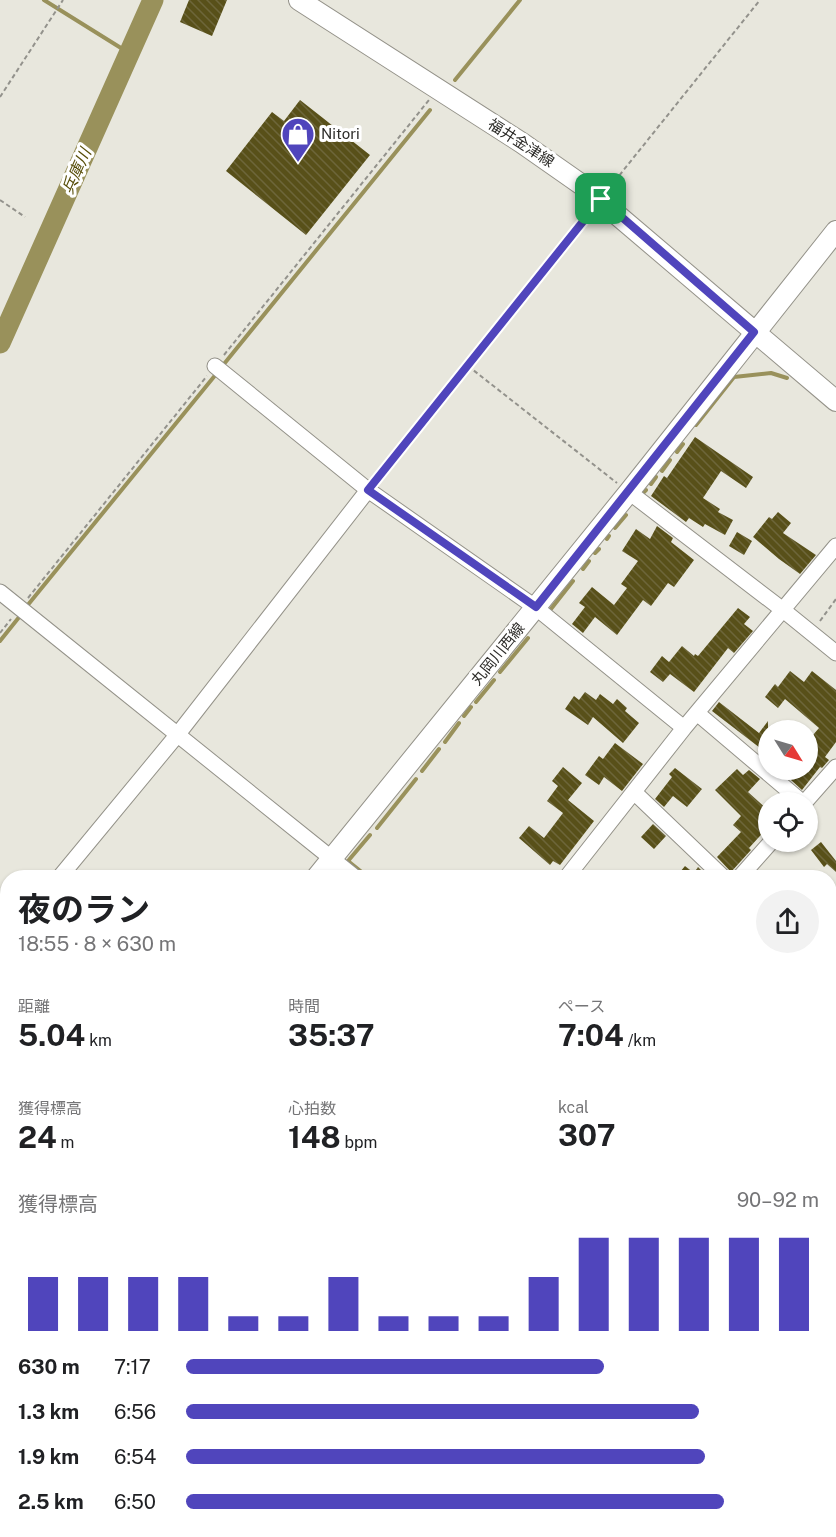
<!DOCTYPE html>
<html lang="ja">
<meta charset="utf-8">
<style>
:root{--surface:#fff;--page:#f2f2f2;--text:#202124;--muted:#757577;--accent:#5045bc}
body{margin:0;font-family:"Public Sans","Noto Sans JP",sans-serif;background:var(--page);color:var(--text);height:100vh;display:flex;flex-direction:column;font-size:22px;white-space:nowrap}
*{box-sizing:border-box;margin:0}
p{font-size:20px;color:var(--muted)}
.icon{flex:none;width:33px;height:33px;fill:none;stroke:currentColor;stroke-width:2;stroke-linecap:round;stroke-linejoin:round}
.map{position:relative;flex:1;overflow:hidden}
.drawer{position:absolute;left:0px;top:870px;width:837px;height:668px;display:flex;flex-direction:column;background:var(--surface);border-radius:24px 24px 0 0;box-shadow:0 2px 4px #0004}
.drawer>*{flex:none}
.needle{width:39px;rotate:127deg}
.fabs{position:absolute;left:758px;top:720px;display:grid;gap:12px}
.fabs a{display:grid;place-items:center;width:60px;height:60px;border-radius:50%;background:var(--surface);box-shadow:0 2px 4px #0004;font-size:30px}
.pin{position:absolute;display:grid;place-items:center;width:51px;height:51px;color:#fff;margin:-26px;border-radius:12px;box-shadow:0 3px 9px #0006}
.round{display:grid;place-items:center;flex:none;width:63px;height:63px;border-radius:32px;background:var(--page)}
.summary{display:flex;align-items:center;justify-content:space-between;height:102px;padding:0 18px}
h1{font-size:33px;font-weight:700;line-height:45px}
.metrics{display:grid;grid-template-columns:repeat(3,1fr);gap:9px;height:102px;padding:6px 18px}
.metrics div{display:grid;align-content:center}
.metrics b{font-size:30px;font-weight:700}
.metrics small{font-size:16px;font-weight:400}
.metrics p{font-size:16px}
.chart{height:168px;padding:12px 18px}
.chart p{display:flex;justify-content:space-between}
.chart svg{width:100%;height:108px;margin-top:6px;stroke:var(--accent);stroke-width:6}
ul{padding:0 18px;list-style:none;font-size:20px}
li{display:grid;grid-template-columns:96px 72px 1fr;align-items:center;height:45px}
li i{height:15px;border-radius:8px;background:var(--accent)}
.map>svg:first-child{display:block}
.lines{fill:none;stroke-linecap:round;stroke-linejoin:round}
.stream{stroke:#99915b;stroke-width:4}
.river{stroke:#99915b;stroke-width:21}
.building{fill:url(#building-back-hatch)}
.minor-casing{stroke:#949289;stroke-width:17}
.major-casing{stroke:#949289;stroke-width:22}
.path{stroke:#93928c;stroke-width:2;stroke-dasharray:4.5 3;stroke-linecap:butt}
.minor{stroke:#fff;stroke-width:15}
.major{stroke:#fff;stroke-width:20}
.route-casing{stroke:#fff;stroke-width:12}
.route{stroke:#5045bc;stroke-width:8}
.labels{text-anchor:middle;stroke-width:6;stroke-linejoin:round;paint-order:stroke}
.poi-label{font-size:15px;fill:#2d2c29;stroke:#fff;text-anchor:start}
.street-label{font-size:15px;fill:#2d2c29;stroke:#fff}
.water-label{font-size:16px;font-style:italic;fill:#584e0a;stroke:#fff}
</style>
<div class="map">
<svg width="836" height="1537" viewBox="0 0 836 1537">
<defs>
<pattern id="building-back-hatch" width="6" height="6" patternUnits="userSpaceOnUse" patternTransform="scale(1.5)"><rect width="6" height="6" fill="#585019"/><path d="M-1 5l2 2M0 0l6 6M5-1l2 2" fill="none" stroke="#6d663a"/></pattern>
</defs>
<rect width="100%" height="100%" fill="#e8e7dd"/>
<g class="lines">
<path class="stream" d="M44,0l85,53
M455,80l65,-80
M224,364l206,-254
M696,425l38,-48 37,-4 16,5
M677,452l6,-8
M662,471l8,-11
M651,484l5,-7
M643,493l3,-3
M615,528l11,-13
M607,539l2,-3
M595,553l4,-4
M583,569l6,-8
M27,606l190,-233
M547,614l26,-33
M0,641l20,-25
M500,672l28,-34
M476,702l18,-22
M464,716l7,-9
M445,742l14,-19
M422,771l17,-22
M377,828l39,-49
M369,878l-21,-17 22,-26
M830,1252l6,5"/>
<path class="river" d="M0,343l153,-343"/>
</g>
<path class="building" d="M189,0h38l-15,36 -32,-14z
M300,100l70,55 -64,80 -80,-64 46,-59 12,9z
M695,437l58,40 -7,11 -25,-17 -18,27 17,11 -2,3 15,8 -8,15 -20,-11 -2,3 -14,-9 -3,4 -35,-26 13,-20 3,2z
M778,512l13,11 -8,10 33,22 -16,19 -21,-15 -26,-22 16,-20 3,2z
M657,526l16,12 -2,4 23,18 -20,27 -6,-4 -17,23 -8,-6 -26,35 -22,-18 -12,16 -11,-9 13,-17 -6,-4 13,-16 22,18 13,-17 -6,-4 17,-23 -16,-10 14,-22 14,10z
M737,532l15,9 -8,14 -15,-9z
M738,608l12,9 -6,7 9,7 -19,22 -6,-5 -34,44 -24,-18 -7,8 -13,-10 12,-16 7,6 13,-16 12,10 1,-2 3,2z
M790,671l14,11 8,-11 24,19v52l-11,15 4,3 -7,8 -2,-1 -18,23 -11,-10 8,-10h8v-28l12,-14 -34,-29 -7,9 -13,-11 10,-13 3,3z
M585,692l11,8 4,-6 13,10 4,-5 10,9 -2,3 14,12 -16,20 -30,-26 -5,8 -23,-16 9,-13 5,4z
M719,702l40,31 9,-12v33l-56,-43z
M615,743l28,21 -21,27 -18,-14 -5,8 -14,-10 14,-19 4,3z
M563,767l19,16 -14,17 26,21 -34,44 -7,-4 -3,4 -31,-27 10,-12 15,12 19,-25 -16,-12 11,-15 -6,-5z
M675,768l27,21 -15,18 -14,-11 -9,11 -9,-8 17,-22 -3,-3z
M737,769l6,6 6,-5 11,9 -12,13 20,18v17l-19,21 2,2 -20,22 -14,-15 24,-25 -8,-7 8,-9 -26,-26z
M653,824l13,12 -12,13 -13,-12z
M821,842l15,19v11l-9,-8 -3,3 -13,-17z
M685,866l9,7 4,-6 11,11h-34z"/>
<g class="lines">
<defs>
<path id="minor" d="M215,366l153,124 167,117 149,121
M629,492l154,118 53,43
M0,592l356,286
M697,713l105,89
M634,792l90,86
M805,802l31,-35
M59,878l119,-144 190,-244
M566,878l118,-150 152,-182
M739,878l32,-36
M830,931l6,-6
M0,949l8,-9
M830,984l6,5
M830,1188l6,-6
M44,1537l5,-7
M526,1537l5,-7"/>
<path id="major" d="M299,0l223,143 60,42 254,216
M316,878l313,-386 207,-261
M0,1261l8,-9"/>
</defs>
<use href="#minor" class="minor-casing"/>
<use href="#major" class="major-casing"/>
<path class="path" d="M0,97l63,-97
M610,187l150,-187
M0,200l25,17
M224,355l205,-255
M468,366l149,117
M376,480l214,-267
M28,598l179,-222
M820,621l16,-22
M0,633l11,-14
M830,1260l6,6"/>
<use href="#minor" class="minor"/>
<use href="#major" class="major"/>
</g>
<g class="lines">
<defs>
<path id="route" d="M601,199l153,133 -218,275 -168,-117z"/>
</defs>
<use href="#route" class="route-casing"/>
<use href="#route" class="route"/>
</g>
<defs>
<symbol id="shop-pin" viewBox="-11 -11 22 30"><path d="M0 17L-7.5 6A9.5 9.5 0 1 1 7.5 6Z" fill="#5045bc" stroke="#fff"/><path d="M-5-2.5h2.3a2.7 3.5 0 0 1 5.4 0H5L5.5 6h-11ZM-1.5-2.5h3a1.5 2.3 0 0 0-3 0Z" fill="#fff"/></symbol>
</defs>
<g fill-rule="evenodd">
<use href="#shop-pin" x="279" y="115" width="38" height="52"/>
</g>
<g class="labels">
<g class="poi-label">
<text x="321" y="139">Nitori</text>
</g>
<g class="street-label">
<text transform="translate(521 143) rotate(33)" y="5">福井金津線</text>
<text transform="translate(498 654) rotate(-51)" y="5">丸岡川西線</text>
</g>
<g class="water-label">
<text transform="translate(76 171) rotate(-66)" y="6">兵庫川</text>
</g>
</g>
</svg>
<div class="fabs">
<a><svg class="needle" viewBox="-14 -14 28 28"><path d="M0-13l5 13h-10z" fill="#e53935"/><path d="M0 13l5-13h-10z" fill="#757577"/></svg></a>
<a><svg class="icon" aria-label="locate" viewBox="0 0 24 24"><circle cx="12" cy="12" r="6"/><path d="M12 2v4M12 18v4M2 12h4M18 12h4"/></svg></a>
</div>
<div class="pin" style="left:601px;top:199px;background:#1e9e55"><svg class="icon" aria-label="arrive" viewBox="0 0 24 24"><path d="M6 21V4h12l-3 4 3 4H6"/></svg></div>
<section class="drawer">
<div class="summary"><div><h1>夜のラン</h1><p>18:55 · 8 × 630 m</p></div><a class="round"><svg class="icon" aria-label="share" viewBox="0 0 24 24"><path d="M12 15V3M7 8l5-5 5 5M5 13v7h14v-7"/></svg></a></div>
<div class="metrics">
<div><p>距離</p><b>5.04<small> km</small></b></div>
<div><p>時間</p><b>35:37</b></div>
<div><p>ペース</p><b>7:04<small> /km</small></b></div>
</div>
<div class="metrics">
<div><p>獲得標高</p><b>24<small> m</small></b></div>
<div><p>心拍数</p><b>148<small> bpm</small></b></div>
<div><p>kcal</p><b>307</b></div>
</div>
<div class="chart"><p><span>獲得標高</span>90–92 m</p>
<svg viewBox="0 0 160 44" preserveAspectRatio="none"><path d="M5 44V22M15 44V22M25 44V22M35 44V22M45 44V38M55 44V38M65 44V22M75 44V38M85 44V38M95 44V38M105 44V22M115 44V6M125 44V6M135 44V6M145 44V6M155 44V6"/></svg>
</div>
<ul>
<li><b>630 m</b>7:17<i style="width:66%"></i></li>
<li><b>1.3 km</b>6:56<i style="width:81%"></i></li>
<li><b>1.9 km</b>6:54<i style="width:82%"></i></li>
<li><b>2.5 km</b>6:50<i style="width:85%"></i></li>
</ul>
</section>
</div>
